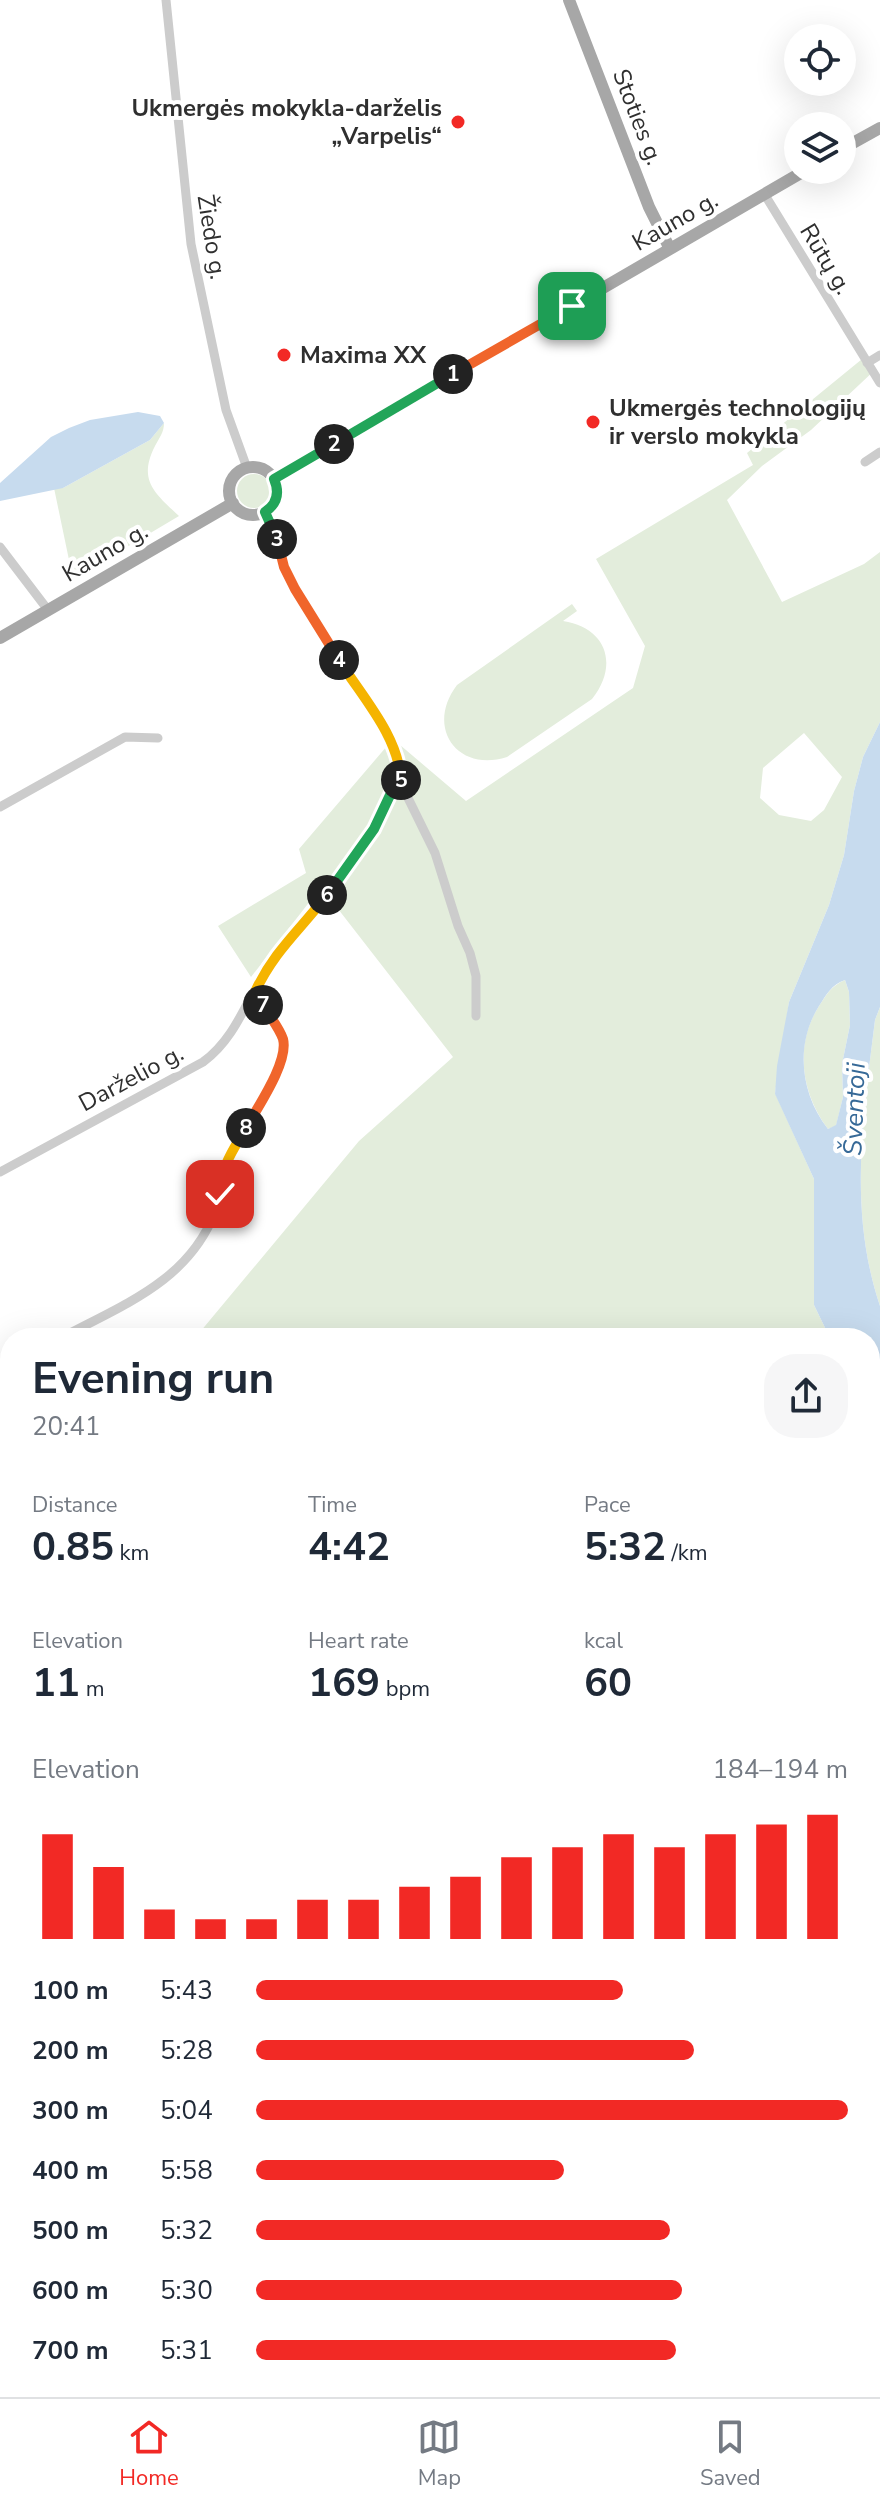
<!DOCTYPE html>
<meta charset="utf-8">
<style>
:root{--surface:#fff;--page:#f6f6f7;--text:#1f2937;--muted:#747a83;--line:#e0e1e3;--accent:#f22925}
body{margin:0;font-family:"Nunito Sans",sans-serif;background:var(--page);color:var(--text);height:100vh;display:flex;flex-direction:column;font-size:30px;white-space:nowrap}
*{box-sizing:border-box;margin:0}
p{font-size:26px;color:var(--muted)}
.icon{flex:none;width:44px;height:44px;fill:none;stroke:currentColor;stroke-width:2;stroke-linecap:round;stroke-linejoin:round}
.map{position:relative;flex:1;overflow:hidden}
.details{position:absolute;left:0px;top:1328px;width:880px;height:1070px;display:flex;flex-direction:column;background:var(--surface);border-radius:32px 32px 0 0;box-shadow:0 8px 32px #0002}
.details>*{flex:none}
.tools{position:absolute;left:784px;top:24px;display:grid;gap:16px}
.tools a{display:grid;place-items:center;width:72px;height:72px;border-radius:50%;background:var(--surface);box-shadow:0 8px 32px #0002;font-size:40px}
.pin{position:absolute;display:grid;place-items:center;width:68px;height:68px;color:#fff;margin:-34px;border-radius:16px;box-shadow:0 4px 12px #0006}
.km{position:absolute;width:40px;height:40px;margin:-20px;border-radius:50%;background:#222;color:#fff;font-size:22px;line-height:40px;text-align:center}
.round{display:grid;place-items:center;flex:none;width:84px;height:84px;border-radius:32px;background:var(--page)}
.headline{display:flex;align-items:center;justify-content:space-between;height:136px;padding:0 32px}
h1{font-size:44px;font-weight:700;line-height:60px}
.stats{display:grid;grid-template-columns:repeat(3,1fr);gap:12px;height:136px;padding:8px 32px}
.stats div{display:grid;align-content:center}
.stats b{font-size:40px;font-weight:700}
.stats small{font-size:22px;font-weight:400}
.stats p{font-size:22px}
.chart{height:224px;padding:16px 32px}
.chart p{display:flex;justify-content:space-between}
.chart svg{width:100%;height:144px;margin-top:8px;stroke:var(--accent);stroke-width:6}
ul{padding:0 32px;list-style:none;font-size:26px}
li{display:grid;grid-template-columns:128px 96px 1fr;align-items:center;height:60px}
li i{height:20px;border-radius:10px;background:var(--accent)}
.menu{display:flex;justify-content:space-around;align-items:center;height:112px;border-top:2px solid var(--line);background:var(--surface);font-size:22px;color:var(--muted)}
.menu a{display:grid;justify-items:center;gap:4px}
.menu .on{color:var(--accent)}
.map>svg:first-child{display:block}
.green{fill:#e3eddc;fill-rule:evenodd}
.water{fill:#c7dbee;fill-rule:evenodd}
.lines{fill:none;stroke-linecap:round;stroke-linejoin:round}
.stream{stroke:#c7dbee;stroke-width:3}
.minor{stroke:#ccc;stroke-width:9}
.major{stroke:#a7a7a7;stroke-width:12}
.split-1-casing{stroke:#fff;stroke-width:16}
.split-2-casing{stroke:#fff;stroke-width:16}
.split-3-casing{stroke:#fff;stroke-width:16}
.split-4-casing{stroke:#fff;stroke-width:16}
.split-5-casing{stroke:#fff;stroke-width:16}
.split-6-casing{stroke:#fff;stroke-width:16}
.split-7-casing{stroke:#fff;stroke-width:16}
.split-8-casing{stroke:#fff;stroke-width:16}
.split-9-casing{stroke:#fff;stroke-width:16}
.split-1{stroke:#f0652b;stroke-width:10}
.split-2{stroke:#22a559;stroke-width:10}
.split-3{stroke:#22a559;stroke-width:10}
.split-4{stroke:#f0652b;stroke-width:10}
.split-5{stroke:#f5b400;stroke-width:10}
.split-6{stroke:#22a559;stroke-width:10}
.split-7{stroke:#f5b400;stroke-width:10}
.split-8{stroke:#f0652b;stroke-width:10}
.split-9{stroke:#f5b400;stroke-width:10}
.poi-dot{fill:#f22925;stroke:#fff;stroke-width:3}
.labels{text-anchor:middle;stroke-width:8;stroke-linejoin:round;paint-order:stroke}
.poi-label{font-size:24px;font-weight:bold;fill:#2f2f2f;stroke:#fff;text-anchor:start}
.street-label{font-size:24px;fill:#2f2f2f;stroke:#fff}
.water-label{font-size:26px;font-style:italic;fill:#366997;stroke:#fff}
</style>
<div class="map">
<svg width="880" height="2397" viewBox="0 0 880 2397">
<rect width="100%" height="100%" fill="#fff"/>
<path class="green" d="M867,355l9,14 -65,61 -49,36 -35,34 55,102 82,-38 16,-12v170l-17,35 -9,34 -10,64 -15,50 -40,97 -14,91 39,86v126l16,33h-635l164,-197 94,-84 -132,-170 -70,90 -33,-51 88,-53 -7,-24 94,-110 73,62 167,-113 12,-42 -49,-87 157,-94 -6,-12zM804,733l38,44 -18,33 -13,11 -32,-6 -19,-17 3,-30z
M164,423c0,10 -5,15 -9,23 -18,35 1,48 24,70l-106,63 -19,-91h9l87,-48z
M237 491a17 17 0 1 1 34 0a17 17 0 1 1-34 0Z
M572,604l5,7 -14,10c44,7 56,44 29,78l-85,58c-50,16 -82,-30 -50,-72z
M845,980l4,12 1,33 -8,39 1,33 -7,29 -8,3c-27,-36 -34,-84 -9,-123 8,-12 12,-20 26,-26z
M880,1007v299c-32,-96 -17,-188 -5,-286z
M880,1537v56l-10,11v-56z
M10,1548v619l-10,3v-617z
M870,2096l10,13v288h-880v-171l10,-3v165h860z"/>
<path class="water" d="M138,412l22,4 4,7 -14,17 -87,48 -63,13v-18l51,-46 18,-9 21,-8z
M880,722v285l-5,13c-12,98 -27,190 5,286v231l-10,11v-210h-40l-16,-33v-126l-39,-85 2,-28 12,-64 40,-97 15,-50 10,-64 9,-34zM845,980l4,12 1,33 -8,39 1,33 -7,28 -8,4c-28,-36 -33,-85 -9,-123 8,-12 12,-21 26,-26z
M10,2167v56l-10,3v-56z"/>
<g class="lines">
<path class="stream" d="M870,2106l10,-5"/>
<path class="minor" d="M166,0l25,244 35,166 21,58
M765,195l115,188
M867,363l13,-8
M865,462l15,-10
M265,512l30,77 50,81 20,25 30,57 13,46 27,55 23,73 12,27 6,23v40
M0,547l48,63
M0,807l125,-70 33,1
M0,1172l203,-110c36,-26 46,-71 71,-105 22,-32 52,-58 74,-89 21,-29 33,-62 54,-89
M61,1338c61,-33 127,-56 154,-126 9,-23 4,-50 23,-69 12,-22 50,-79 45,-102 -3,-17 -19,-35 -28,-49
M0,1372l10,-6
M870,2358l10,-9
M826,2397l10,-9"/>
<path class="major" d="M569,0l80,207 21,42
M842,149l38,-21
M229 491a24 24 0 1 1 48 0a24 24 0 1 1-48 0Z
M274,479l532,-309
M0,638l233,-135"/>
</g>
<g class="lines">
<defs>
<path id="split-1" d="M453,374l119,-68"/>
<path id="split-2" d="M334,444l119,-70"/>
<path id="split-3" d="M277,539l-12,-27c12,-8 15,-19 9,-33l60,-35"/>
<path id="split-4" d="M277,539l7,28 11,22 44,71"/>
<path id="split-5" d="M339,660c23,37 59,75 62,120"/>
<path id="split-6" d="M327,895l47,-66 17,-36 10,-13"/>
<path id="split-7" d="M263,1005l-8,-13c19,-41 45,-62 72,-97"/>
<path id="split-8" d="M246,1128c11,-20 43,-66 37,-89 -4,-12 -14,-23 -20,-34"/>
<path id="split-9" d="M220,1194c3,-32 11,-40 26,-66"/>
</defs>
<use href="#split-1" class="split-1-casing"/>
<use href="#split-2" class="split-2-casing"/>
<use href="#split-3" class="split-3-casing"/>
<use href="#split-4" class="split-4-casing"/>
<use href="#split-5" class="split-5-casing"/>
<use href="#split-6" class="split-6-casing"/>
<use href="#split-7" class="split-7-casing"/>
<use href="#split-8" class="split-8-casing"/>
<use href="#split-9" class="split-9-casing"/>
<use href="#split-1" class="split-1"/>
<use href="#split-2" class="split-2"/>
<use href="#split-3" class="split-3"/>
<use href="#split-4" class="split-4"/>
<use href="#split-5" class="split-5"/>
<use href="#split-6" class="split-6"/>
<use href="#split-7" class="split-7"/>
<use href="#split-8" class="split-8"/>
<use href="#split-9" class="split-9"/>
</g>
<g class="poi-dot">
<circle cx="458" cy="122" r="8"/>
<circle cx="284" cy="355" r="8"/>
<circle cx="593" cy="422" r="8"/>
</g>
<g class="labels">
<g class="poi-label">
<text x="442" y="116" text-anchor="end">Ukmergės mokykla-darželis<tspan x="442" dy="28">„Varpelis“</tspan></text>
<text x="300" y="363">Maxima XX</text>
<text x="609" y="416">Ukmergės technologijų<tspan x="609" dy="28">ir verslo mokykla</tspan></text>
</g>
<g class="street-label">
<text transform="translate(638 117) rotate(69)" y="8">Stoties g.</text>
<text transform="translate(675 221) rotate(-30)" y="8">Kauno g.</text>
<text transform="translate(212 237) rotate(81)" y="8">Žiedo g.</text>
<text transform="translate(826 259) rotate(59)" y="8">Rūtų g.</text>
<text transform="translate(105 552) rotate(-30)" y="8">Kauno g.</text>
<text transform="translate(131 1078) rotate(-28)" y="8">Darželio g.</text>
</g>
<g class="water-label">
<text transform="translate(854 1109) rotate(-88)" y="9">Šventoji</text>
</g>
</g>
</svg>
<div class="tools">
<a><svg class="icon" aria-label="locate" viewBox="0 0 24 24"><circle cx="12" cy="12" r="6"/><path d="M12 2v4M12 18v4M2 12h4M18 12h4"/></svg></a>
<a><svg class="icon" aria-label="layers" viewBox="0 0 24 24"><path d="M12 4l9 5-9 5-9-5zM3 14l9 5 9-5"/></svg></a>
</div>
<div class="pin" style="left:572px;top:306px;background:#1e9e55"><svg class="icon" aria-label="arrive" viewBox="0 0 24 24"><path d="M6 21V4h12l-3 4 3 4H6"/></svg></div>
<div class="pin" style="left:220px;top:1194px;background:#d93025"><svg class="icon" aria-label="check" viewBox="0 0 24 24"><path d="M5 12l5 5 9-10"/></svg></div>
<b class="km" style="left:453px;top:374px">1</b>
<b class="km" style="left:334px;top:444px">2</b>
<b class="km" style="left:277px;top:539px">3</b>
<b class="km" style="left:339px;top:660px">4</b>
<b class="km" style="left:401px;top:780px">5</b>
<b class="km" style="left:327px;top:895px">6</b>
<b class="km" style="left:263px;top:1005px">7</b>
<b class="km" style="left:246px;top:1128px">8</b>
<section class="details">
<div class="headline"><div><h1>Evening run</h1><p>20:41</p></div><a class="round"><svg class="icon" aria-label="share" viewBox="0 0 24 24"><path d="M12 15V3M7 8l5-5 5 5M5 13v7h14v-7"/></svg></a></div>
<div class="stats">
<div><p>Distance</p><b>0.85<small> km</small></b></div>
<div><p>Time</p><b>4:42</b></div>
<div><p>Pace</p><b>5:32<small> /km</small></b></div>
</div>
<div class="stats">
<div><p>Elevation</p><b>11<small> m</small></b></div>
<div><p>Heart rate</p><b>169<small> bpm</small></b></div>
<div><p>kcal</p><b>60</b></div>
</div>
<div class="chart"><p><span>Elevation</span>184–194 m</p>
<svg viewBox="0 0 160 44" preserveAspectRatio="none"><path d="M5 44V12M15 44V22M25 44V35M35 44V38M45 44V38M55 44V32M65 44V32M75 44V28M85 44V25M95 44V19M105 44V16M115 44V12M125 44V16M135 44V12M145 44V9M155 44V6"/></svg>
</div>
<ul>
<li><b>100 m</b>5:43<i style="width:62%"></i></li>
<li><b>200 m</b>5:28<i style="width:74%"></i></li>
<li><b>300 m</b>5:04<i style="width:100%"></i></li>
<li><b>400 m</b>5:58<i style="width:52%"></i></li>
<li><b>500 m</b>5:32<i style="width:70%"></i></li>
<li><b>600 m</b>5:30<i style="width:72%"></i></li>
<li><b>700 m</b>5:31<i style="width:71%"></i></li>
</ul>
</section>
</div>
<nav class="menu">
<a class="on"><svg class="icon" aria-label="home" viewBox="0 0 24 24"><path d="M3 11l9-7 9 7M6 9v11h12V9"/></svg>Home</a>
<a><svg class="icon" aria-label="map" viewBox="0 0 24 24"><path d="M3 6l6-2 6 2 6-2v14l-6 2-6-2-6 2zM9 4v14M15 6v14"/></svg>Map</a>
<a><svg class="icon" aria-label="saved" viewBox="0 0 24 24"><path d="M7 4h10v16l-5-4-5 4z"/></svg>Saved</a>
</nav>
